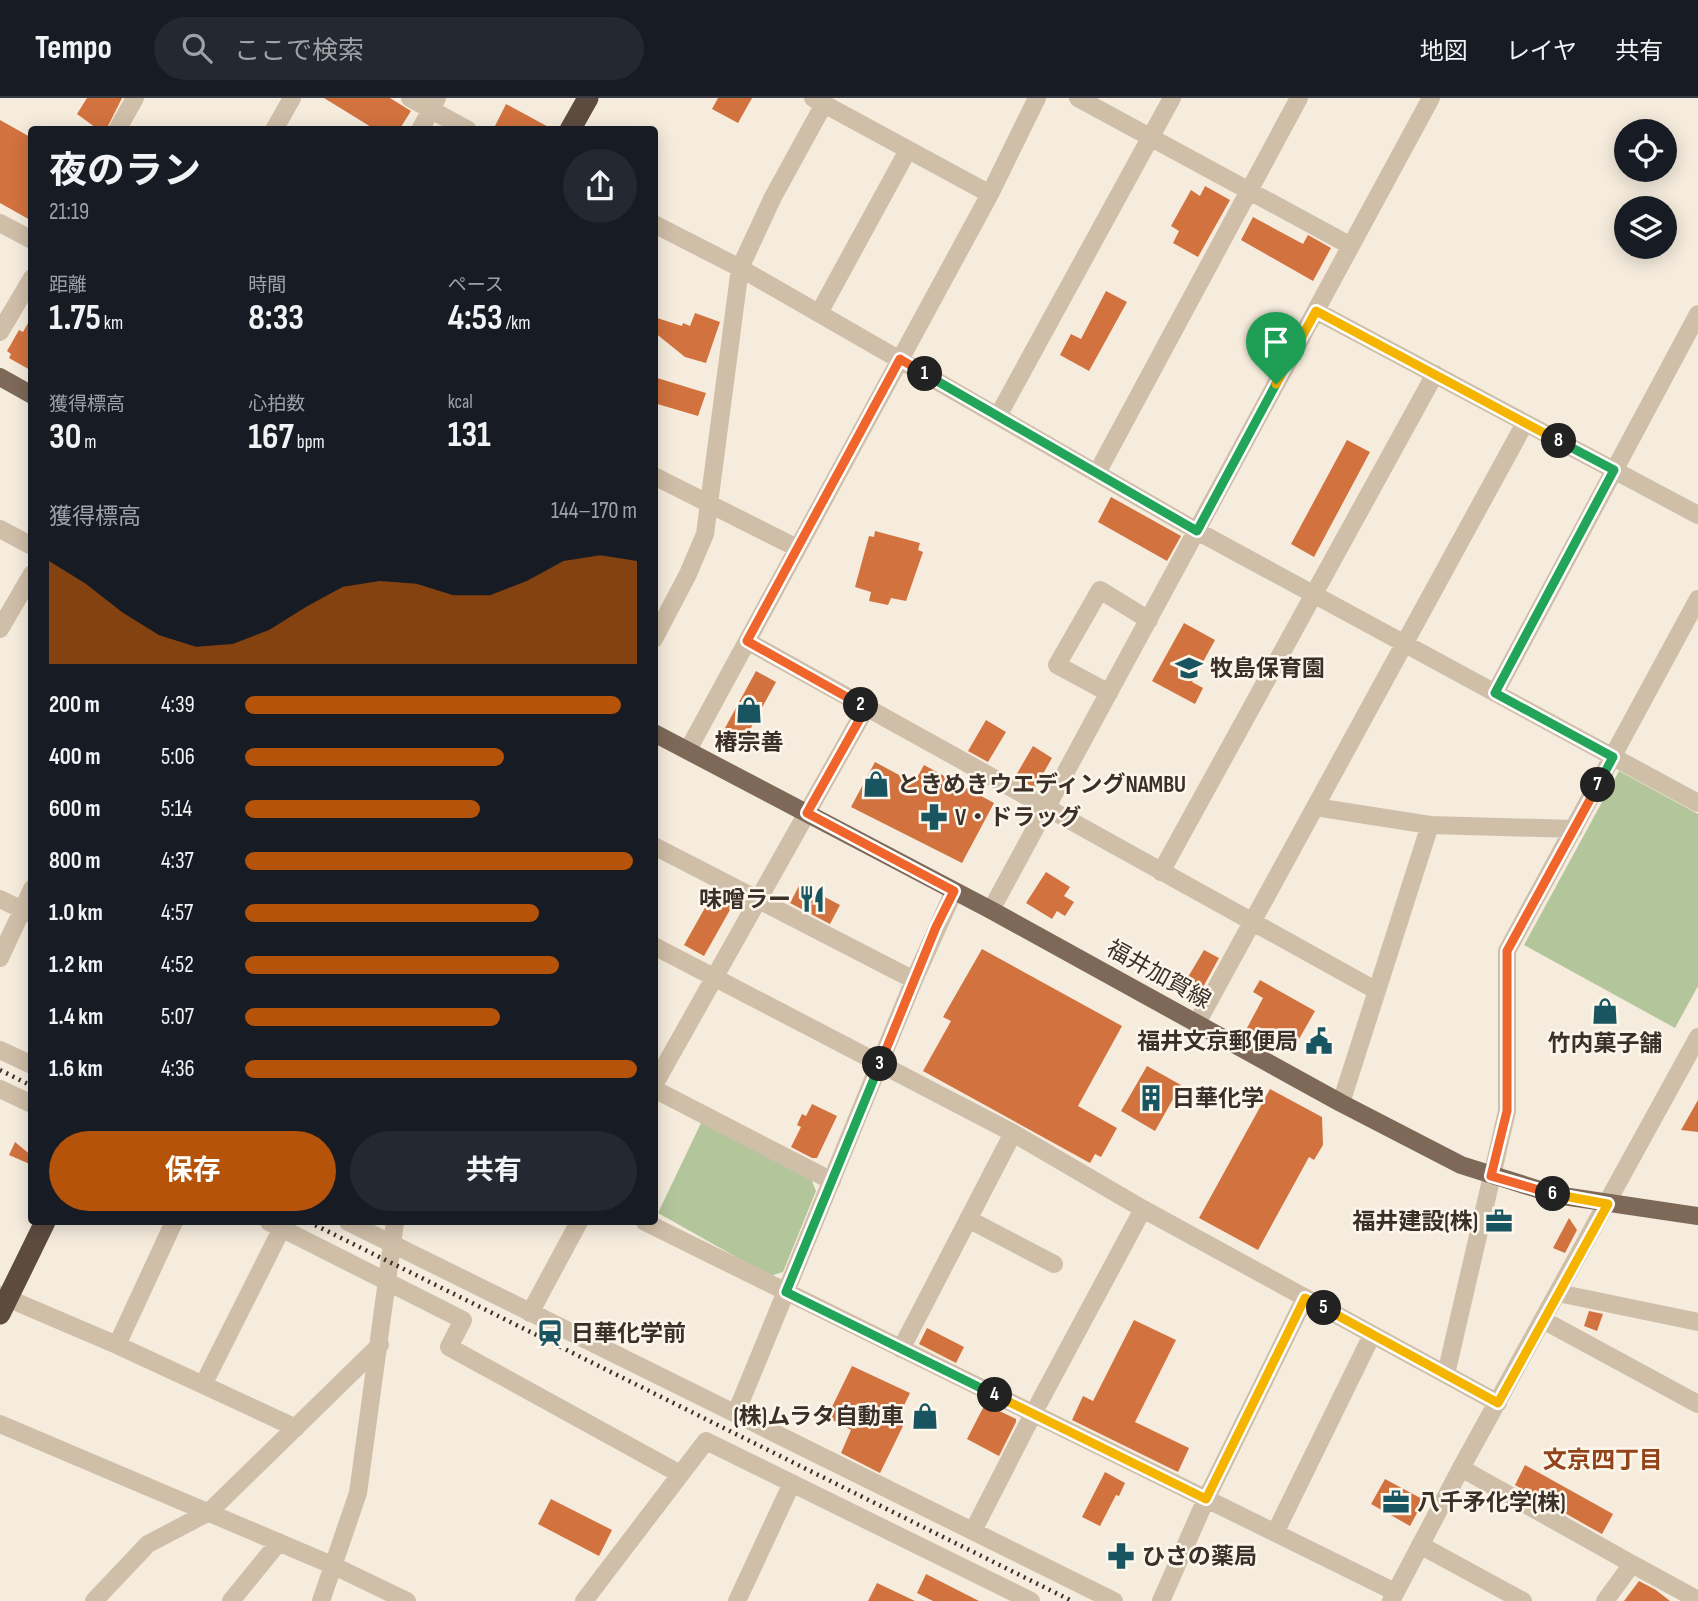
<!DOCTYPE html>
<html lang="ja">
<meta charset="utf-8">
<style>
:root{--surface:#171b24;--page:#242831;--text:#f1f3f6;--muted:#9ea1a6;--line:#363941;--accent:#b45309}
body{margin:0;font-family:"Sofia Sans Condensed","Noto Sans JP",sans-serif;background:var(--page);color:var(--text);height:100vh;display:flex;flex-direction:column;font-size:26px;white-space:nowrap}
*{box-sizing:border-box;margin:0}
p{font-size:23px;color:var(--muted)}
.icon{flex:none;width:38px;height:38px;fill:none;stroke:currentColor;stroke-width:2;stroke-linecap:round;stroke-linejoin:round}
.map{position:relative;flex:1;overflow:hidden}
.drawer{position:absolute;left:28px;top:28px;width:630px;height:1099px;display:flex;flex-direction:column;background:var(--surface);border-radius:7px;box-shadow:0 4px 18px #0003}
.drawer>*{flex:none}
.fabs{position:absolute;left:1614px;top:21px;display:grid;gap:14px}
.fabs a{display:grid;place-items:center;width:63px;height:63px;border-radius:50%;background:var(--surface);box-shadow:0 4px 18px #0003;font-size:35px}
.pin{position:absolute;display:grid;place-items:center;width:60px;height:60px;color:#fff;margin:-72px -30px;border-radius:50% 50% 50% 0;rotate:-45deg;box-shadow:0 0 7px #0007}
.pin .icon{rotate:45deg}
.km{position:absolute;width:35px;height:35px;margin:-18px;border-radius:50%;background:#222;color:#fff;font-size:19px;line-height:35px;text-align:center}
.round{display:grid;place-items:center;flex:none;width:74px;height:74px;border-radius:37px;background:var(--page)}
.overview{display:flex;align-items:center;justify-content:space-between;height:119px;padding:0 21px}
h1{font-size:38px;font-weight:700;line-height:52px}
.metrics{display:grid;grid-template-columns:repeat(3,1fr);gap:10px;height:119px;padding:7px 21px}
.metrics div{display:grid;align-content:center}
.metrics b{font-size:35px;font-weight:700}
.metrics small{font-size:19px;font-weight:400}
.metrics p{font-size:19px}
.chart{height:196px;padding:14px 21px}
.chart p{display:flex;justify-content:space-between}
.chart svg{width:100%;height:126px;margin-top:7px;fill:var(--accent);opacity:.7}
.primary-button{display:flex;gap:14px;margin-top:auto;padding:14px 21px}
.primary-button a{flex:1;height:80px;border-radius:42px;background:var(--accent);color:#fff;font-size:28px;font-weight:700;line-height:80px;text-align:center}
.primary-button a+a{background:var(--page);color:var(--text)}
ul{padding:0 21px;list-style:none;font-size:23px}
li{display:grid;grid-template-columns:112px 84px 1fr;align-items:center;height:52px}
li i{height:18px;border-radius:9px;background:var(--accent)}
header{display:flex;align-items:center;gap:42px;box-sizing:border-box;height:98px;padding:0 35px;background:var(--surface);border-bottom:2px solid var(--line)}
header strong{font-size:33px}
nav{display:flex;gap:38px;margin-inline-start:auto;font-size:24px}
.search{width:490px;height:63px;background:var(--page);display:flex;align-items:center;gap:18px;box-sizing:border-box;padding:0 24px;border-radius:38px;color:var(--muted);font-size:26px}
.map>svg:first-child{display:block}
.green{fill:#b3c69b}
.building{fill:#d2723f}
.lines{fill:none;stroke-linecap:round;stroke-linejoin:round}
.minor{stroke:#cfbea8;stroke-width:18}
.major{stroke:#7e6958;stroke-width:18}
.highway{stroke:#5d4b3f;stroke-width:21}
.rail{stroke:#3b3029;stroke-width:4.5;stroke-dasharray:2 5;stroke-linecap:butt}
.split-1-casing{stroke:#fff;stroke-width:14}
.split-2-casing{stroke:#fff;stroke-width:14}
.split-3-casing{stroke:#fff;stroke-width:14}
.split-4-casing{stroke:#fff;stroke-width:14}
.split-5-casing{stroke:#fff;stroke-width:14}
.split-6-casing{stroke:#fff;stroke-width:14}
.split-7-casing{stroke:#fff;stroke-width:14}
.split-8-casing{stroke:#fff;stroke-width:14}
.split-9-casing{stroke:#fff;stroke-width:14}
.split-1{stroke:#22a559;stroke-width:9}
.split-2{stroke:#f0652b;stroke-width:9}
.split-3{stroke:#f0652b;stroke-width:9}
.split-4{stroke:#22a559;stroke-width:9}
.split-5{stroke:#f5b400;stroke-width:9}
.split-6{stroke:#f5b400;stroke-width:9}
.split-7{stroke:#f0652b;stroke-width:9}
.split-8{stroke:#22a559;stroke-width:9}
.split-9{stroke:#f5b400;stroke-width:9}
.labels{text-anchor:middle;stroke-width:5;stroke-linejoin:round;paint-order:stroke}
.poi-label{font-size:23px;font-weight:bold;fill:#3b3029;stroke:#fcf6eb;text-anchor:start}
.street-label{font-size:23px;fill:#3b3029;stroke:#fcf6eb}
.neighbourhood-label{font-size:24px;font-weight:bold;fill:#924319;stroke:#fcf6eb}
</style>
<header>
<strong>Tempo</strong>
<div class="search"><svg class="icon" aria-label="search" viewBox="0 0 24 24"><circle cx="10" cy="10" r="6"/><path d="M15 15l6 6"/></svg>ここで検索</div>
<nav><a>地図</a><a>レイヤ</a><a>共有</a></nav>
</header>
<div class="map">
<svg width="1698" height="1503" viewBox="0 0 1698 1503">
<rect width="100%" height="100%" fill="#f5ecdd"/>
<path class="green" d="M1619,673l79,43v172l-23,42 -151,-83z
M702,1023l108,55 6,15 -33,81 -13,4 -112,-63z"/>
<path class="building" d="M87,0h35l-16,32h-7l-22,-16z
M324,0h66l21,13 -12,19h-23z
M718,0h34l-14,25 -26,-14z
M506,6l48,26h-61z
M0,22l32,18v83l-32,-18z
M1205,88l25,14 -32,57 -25,-14 6,-12 -8,-5 20,-36 9,6z
M1253,119l50,27 5,-9 23,13 -18,33 -72,-41z
M1106,193l21,11 -38,69 -29,-16 11,-21 10,5z
M695,215l25,9 -14,41 -21,-6 -31,-25v-15l28,9 1,-3 7,3z
M32,218v55l-23,-13 2,-4 -4,-3 12,-21 4,2z
M654,279l52,16 -8,23 -44,-13z
M1347,342l23,12 -56,105 -23,-13z
M1111,399l70,39 -14,25 -69,-39z
M875,433l45,12 -2,7 5,2 -17,49 -15,-3 -3,7 -19,-4 2,-9 -16,-5 14,-51 5,1z
M1184,525l31,17 -23,42 11,6 -8,16 -43,-23z
M756,573l20,11 -31,57 -20,-11z
M986,622l20,12 -18,30 -20,-11z
M1033,648l19,12 -17,30 -20,-11z
M875,664l39,21 10,-18 70,38 -32,60 -111,-56z
M1046,774l24,15 -6,9 10,6 -9,14 -8,-5 -5,8 -26,-16z
M800,786l40,21 -10,19 -40,-21z
M715,792l20,11 -31,55 -20,-11z
M982,851l140,77 -44,80 39,22 -16,29 -6,-3 -5,9 -167,-92 28,-50 -8,-4z
M1204,852l15,8 -22,40 -16,-9z
M1260,882l55,31 -24,42 -44,-25 16,-30 -10,-6z
M1147,968l34,19 -26,46 -34,-20z
M1270,991l52,28 1,28 -9,15 -5,-3 -51,93 -59,-32z
M1698,1002v32l-17,-2z
M812,1006l25,12 -20,42h-5l-21,-11 10,-20 -4,-2 5,-11 4,2z
M15,1044l17,14v9l-23,-10z
M1569,1120l8,12 -12,23 -12,-5z
M1589,1213l14,3 -6,17 -13,-5z
M1134,1222l42,20 -41,82 54,26 -11,24 -106,-52 11,-24 10,5z
M927,1230l37,19 -8,16 -37,-19z
M852,1268l58,27 -14,29 7,4 -23,47 -39,-20 10,-23 -24,-13z
M985,1306l31,15v3l-17,34 -32,-17z
M1525,1367l88,49 -11,20 -87,-49z
M1105,1374l20,11 -6,13 -3,-1 -16,31 -18,-9z
M1385,1381l39,21 -14,26 -39,-22z
M551,1401l61,31 -13,26 -61,-32z
M926,1476l53,27h-46l-16,-8z
M1639,1483l17,9 14,11h-46z
M877,1485l38,18h-47z"/>
<g class="lines">
<path class="minor" d="M410,0l58,32
M813,0l177,96
M1078,0l273,148
M117,32l18,-32
M274,32l18,-32
M420,32l17,-32
M0,125l32,17
M654,126l86,44 457,263 501,272
M1316,213l382,204
M819,215l89,-163
M0,234l32,-54
M998,318l174,-318
M1097,375l202,-375
M654,378l143,72
M0,431l32,17
M0,531l32,-55
M654,541l34,-65 17,-40 35,-266 33,-71 51,-93
M747,543l630,350
M1109,595l-52,-28 43,-75 49,30
M1495,595l203,-379
M688,652l302,-556 47,-96
M1315,709l115,18 144,4
M654,748l260,134
M1161,774l274,-498
M0,801l31,15
M991,812l440,-812
M654,848l359,187 130,76 355,194
M0,860l32,-69
M1197,925l328,-600
M0,952l32,15
M654,987l212,-377
M0,991l32,15
M654,991l178,92
M1341,1005l89,-278
M968,1121l86,45
M269,1124l194,98 -14,27 231,127
M348,1124l766,379
M645,1124l750,370
M1558,1195l140,29
M0,1197l117,50 179,83
M530,1215l49,-91
M1543,1222l155,84
M117,1247l57,-123
M901,1251l112,-216
M1446,1276l61,-263v-160l191,-352
M203,1287l79,-157
M736,1315l178,-433 40,-89
M0,1326l332,141 75,36
M1461,1370l171,96 -27,37
M973,1433l60,-117 110,-205
M1275,1435l97,-198
M1420,1447l103,56
M1632,1466l66,36
M94,1503l54,-57 61,-32 171,-167
M231,1503l48,-59
M321,1503l37,-108 37,-271
M584,1503l122,-160 325,160
M737,1503l55,-118
M1161,1503l45,-102 99,-201
M1391,1503l70,-133 237,-431"/>
<path class="major" d="M0,279l32,18
M654,635l337,177 350,193 120,62 95,30 142,21"/>
<path class="highway" d="M570,32l18,-32
M0,1216l45,-92"/>
<path class="rail" d="M0,972l32,16
M309,1124l763,379"/>
</g>
<g class="lines">
<defs>
<path id="split-1" d="M925,276l272,157 79,-147"/>
<path id="split-2" d="M861,607l-114,-64 153,-282 25,15"/>
<path id="split-3" d="M861,607l5,3 -59,105 147,78 -18,36 -56,137"/>
<path id="split-4" d="M880,966l-94,228 209,103"/>
<path id="split-5" d="M995,1297l211,104 99,-201 19,10"/>
<path id="split-6" d="M1324,1210l174,95 110,-199 -55,-10"/>
<path id="split-7" d="M1553,1096l-62,-18 16,-65v-160l91,-166"/>
<path id="split-8" d="M1559,343l55,29 -119,223 118,64 -15,28"/>
<path id="split-9" d="M1276,286l40,-73 243,130"/>
</defs>
<use href="#split-1" class="split-1-casing"/>
<use href="#split-2" class="split-2-casing"/>
<use href="#split-3" class="split-3-casing"/>
<use href="#split-4" class="split-4-casing"/>
<use href="#split-5" class="split-5-casing"/>
<use href="#split-6" class="split-6-casing"/>
<use href="#split-7" class="split-7-casing"/>
<use href="#split-8" class="split-8-casing"/>
<use href="#split-9" class="split-9-casing"/>
<use href="#split-1" class="split-1"/>
<use href="#split-2" class="split-2"/>
<use href="#split-3" class="split-3"/>
<use href="#split-4" class="split-4"/>
<use href="#split-5" class="split-5"/>
<use href="#split-6" class="split-6"/>
<use href="#split-7" class="split-7"/>
<use href="#split-8" class="split-8"/>
<use href="#split-9" class="split-9"/>
</g>
<defs>
<symbol id="school-bare" viewBox="-9 -9 18 18"><path d="M0-5L7-2L0 1L-7-2ZM-4 1L0 2.5L4 1V4Q0 6-4 4Z" fill="#195561" stroke="#fcf6eb" stroke-width="2.5" paint-order="stroke"/></symbol>
<symbol id="shop-bare" viewBox="-9 -9 18 18"><path d="M-5-2.5h2.3a2.7 3.5 0 0 1 5.4 0H5L5.5 6h-11ZM-1.5-2.5h3a1.5 2.3 0 0 0-3 0Z" fill="#195561" stroke="#fcf6eb" stroke-width="2.5" paint-order="stroke"/></symbol>
<symbol id="pharmacy-bare" viewBox="-9 -9 18 18"><path d="M-2-6h4v4h4v4h-4v4h-4v-4h-4v-4h4Z" fill="#195561" stroke="#fcf6eb" stroke-width="2.5" paint-order="stroke"/></symbol>
<symbol id="restaurant-bare" viewBox="-9 -9 18 18"><path d="M-5-6h1v4h1v-4h1v4h1v-4h1v5L-1.5 .5V6h-2V.5L-5-1ZM5-6V6H3V1.5H1.5Q1.5-4 5-6Z" fill="#195561" stroke="#fcf6eb" stroke-width="2.5" paint-order="stroke"/></symbol>
<symbol id="civic-bare" viewBox="-9 -9 18 18"><path d="M-.6-6.5H3V-4.5H.6V-3L4-1V1h2V6H-6V1h2V-1L-.6-3ZM-1.2 2.5V6h2.4V2.5Z" fill="#195561" stroke="#fcf6eb" stroke-width="2.5" paint-order="stroke"/></symbol>
<symbol id="building-bare" viewBox="-9 -9 18 18"><path d="M-4-6H4V6H1V3H-1V6H-4ZM-2.5-4.3h1.7v1.8h-1.7ZM.8-4.3h1.7v1.8H.8ZM-2.5-1h1.7V.8h-1.7ZM.8-1h1.7V.8H.8Z" fill="#195561" stroke="#fcf6eb" stroke-width="2.5" paint-order="stroke"/></symbol>
<symbol id="office-bare" viewBox="-9 -9 18 18"><path d="M-6-3h4V-5.5h4V-3h4V5H-6ZM-1-4.5V-3h2v-1.5ZM-6 0V1H6V0Z" fill="#195561" stroke="#fcf6eb" stroke-width="2.5" paint-order="stroke"/></symbol>
<symbol id="station-bare" viewBox="-9 -9 18 18"><path d="M-3-6H3Q5-6 5-4V2Q5 4 3 4L4.5 6H3L1.5 4h-3L-3 6H-4.5L-3 4Q-5 4-5 2V-4Q-5-6-3-6ZM-3.5-4v3h7v-3ZM-3.5 1v1.5H-2V1ZM2 1v1.5H3.5V1Z" fill="#195561" stroke="#fcf6eb" stroke-width="2.5" paint-order="stroke"/></symbol>
</defs>
<g fill-rule="evenodd">
<use href="#school-bare" x="1170" y="551" width="38" height="38"/>
<use href="#shop-bare" x="730" y="593" width="38" height="38"/>
<use href="#shop-bare" x="857" y="667" width="38" height="38"/>
<use href="#pharmacy-bare" x="915" y="700" width="38" height="38"/>
<use href="#restaurant-bare" x="793" y="782" width="38" height="38"/>
<use href="#shop-bare" x="1586" y="894" width="38" height="38"/>
<use href="#civic-bare" x="1300" y="924" width="38" height="38"/>
<use href="#building-bare" x="1132" y="981" width="38" height="38"/>
<use href="#office-bare" x="1480" y="1104" width="38" height="38"/>
<use href="#station-bare" x="531" y="1216" width="38" height="38"/>
<use href="#shop-bare" x="906" y="1299" width="38" height="38"/>
<use href="#office-bare" x="1377" y="1385" width="38" height="38"/>
<use href="#pharmacy-bare" x="1102" y="1439" width="38" height="38"/>
</g>
<g class="labels">
<g class="poi-label">
<text x="1210" y="578">牧島保育園</text>
<text x="749" y="652" text-anchor="middle">椿宗善</text>
<text x="897" y="694">ときめきウエディングNAMBU</text>
<text x="955" y="727">V・ドラッグ</text>
<text x="791" y="809" text-anchor="end">味噌ラー</text>
<text x="1298" y="951" text-anchor="end">福井文京郵便局</text>
<text x="1605" y="953" text-anchor="middle">竹内菓子舗</text>
<text x="1172" y="1008">日華化学</text>
<text x="1478" y="1131" text-anchor="end">福井建設(株)</text>
<text x="571" y="1243">日華化学前</text>
<text x="904" y="1326" text-anchor="end">(株)ムラタ自動車</text>
<text x="1417" y="1412">八千矛化学(株)</text>
<text x="1142" y="1466">ひさの薬局</text>
</g>
<g class="street-label">
<text transform="translate(1159 876) rotate(29)" y="8">福井加賀線</text>
</g>
<g class="neighbourhood-label">
<text x="1603" y="1370">文京四丁目</text>
</g>
</g>
</svg>
<div class="fabs">
<a><svg class="icon" aria-label="locate" viewBox="0 0 24 24"><circle cx="12" cy="12" r="6"/><path d="M12 2v4M12 18v4M2 12h4M18 12h4"/></svg></a>
<a><svg class="icon" aria-label="layers" viewBox="0 0 24 24"><path d="M12 4l9 5-9 5-9-5zM3 14l9 5 9-5"/></svg></a>
</div>
<div class="pin" style="left:1276px;top:286px;background:#1e9e55"><svg class="icon" aria-label="arrive" viewBox="0 0 24 24"><path d="M6 21V4h12l-3 4 3 4H6"/></svg></div>
<b class="km" style="left:925px;top:276px">1</b>
<b class="km" style="left:861px;top:607px">2</b>
<b class="km" style="left:880px;top:966px">3</b>
<b class="km" style="left:995px;top:1297px">4</b>
<b class="km" style="left:1324px;top:1210px">5</b>
<b class="km" style="left:1553px;top:1096px">6</b>
<b class="km" style="left:1598px;top:687px">7</b>
<b class="km" style="left:1559px;top:343px">8</b>
<section class="drawer">
<div class="overview"><div><h1>夜のラン</h1><p>21:19</p></div><a class="round"><svg class="icon" aria-label="share" viewBox="0 0 24 24"><path d="M12 15V3M7 8l5-5 5 5M5 13v7h14v-7"/></svg></a></div>
<div class="metrics">
<div><p>距離</p><b>1.75<small> km</small></b></div>
<div><p>時間</p><b>8:33</b></div>
<div><p>ペース</p><b>4:53<small> /km</small></b></div>
</div>
<div class="metrics">
<div><p>獲得標高</p><b>30<small> m</small></b></div>
<div><p>心拍数</p><b>167<small> bpm</small></b></div>
<div><p>kcal</p><b>131</b></div>
</div>
<div class="chart"><p><span>獲得標高</span>144–170 m</p>
<svg viewBox="0 0 160 44" preserveAspectRatio="none"><path d="M0 44V8L10 16L20 26L30 34L40 38L50 37L60 32L70 24L80 17L90 15L100 16L110 20L120 20L130 15L140 8L150 6L160 8V44z"/></svg>
</div>
<ul>
<li><b>200 m</b>4:39<i style="width:96%"></i></li>
<li><b>400 m</b>5:06<i style="width:66%"></i></li>
<li><b>600 m</b>5:14<i style="width:60%"></i></li>
<li><b>800 m</b>4:37<i style="width:99%"></i></li>
<li><b>1.0 km</b>4:57<i style="width:75%"></i></li>
<li><b>1.2 km</b>4:52<i style="width:80%"></i></li>
<li><b>1.4 km</b>5:07<i style="width:65%"></i></li>
<li><b>1.6 km</b>4:36<i style="width:100%"></i></li>
</ul>
<div class="primary-button"><a>保存</a><a>共有</a></div>
</section>
</div>
